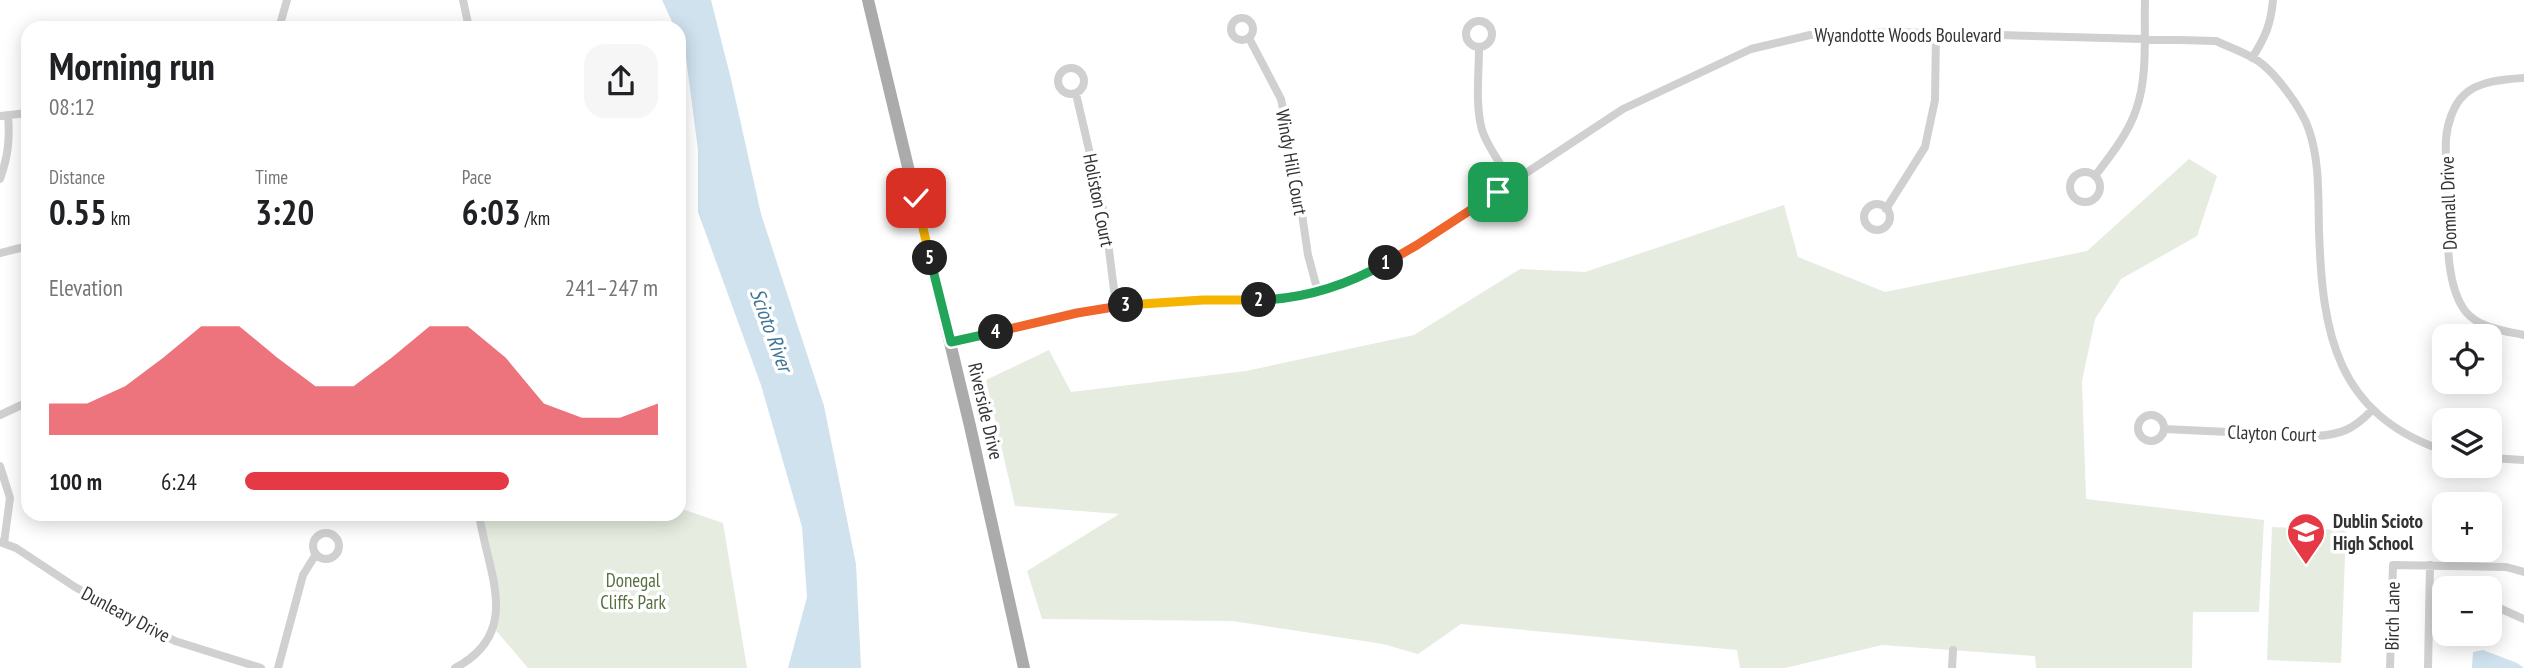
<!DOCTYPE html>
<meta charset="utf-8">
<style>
:root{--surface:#fff;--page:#f6f6f6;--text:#202124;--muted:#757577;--accent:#e63946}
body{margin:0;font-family:"PT Sans Narrow",sans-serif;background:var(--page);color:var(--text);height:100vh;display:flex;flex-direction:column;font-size:26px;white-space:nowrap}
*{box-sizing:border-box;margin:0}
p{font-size:23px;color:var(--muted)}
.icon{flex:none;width:38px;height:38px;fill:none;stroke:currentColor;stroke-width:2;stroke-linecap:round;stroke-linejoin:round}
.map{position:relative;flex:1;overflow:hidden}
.details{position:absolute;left:21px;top:21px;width:665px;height:500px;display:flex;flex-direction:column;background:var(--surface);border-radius:21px;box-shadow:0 4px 18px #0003}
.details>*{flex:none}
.controls{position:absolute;left:2432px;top:324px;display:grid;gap:14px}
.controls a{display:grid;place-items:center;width:70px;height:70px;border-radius:14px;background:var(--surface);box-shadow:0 4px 18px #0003;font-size:35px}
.pin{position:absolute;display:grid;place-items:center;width:60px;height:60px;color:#fff;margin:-30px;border-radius:14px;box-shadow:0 4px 10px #0006}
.km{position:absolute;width:35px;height:35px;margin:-18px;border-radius:50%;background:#222;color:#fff;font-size:19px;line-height:35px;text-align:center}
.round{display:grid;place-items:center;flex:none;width:74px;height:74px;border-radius:21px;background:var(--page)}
.summary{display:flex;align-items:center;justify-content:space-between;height:119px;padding:0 28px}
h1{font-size:38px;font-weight:600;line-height:52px}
.stats{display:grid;grid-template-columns:repeat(3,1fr);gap:10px;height:119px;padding:7px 28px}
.stats div{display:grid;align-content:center}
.stats b{font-size:35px;font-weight:600}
.stats small{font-size:19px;font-weight:400}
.stats p{font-size:19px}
.chart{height:196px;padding:14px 28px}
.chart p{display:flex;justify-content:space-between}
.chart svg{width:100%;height:126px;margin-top:7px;fill:var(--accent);opacity:.7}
ul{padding:0 28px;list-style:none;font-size:23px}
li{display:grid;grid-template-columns:112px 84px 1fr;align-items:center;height:52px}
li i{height:18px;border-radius:9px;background:var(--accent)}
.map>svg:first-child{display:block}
.green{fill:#e6ecdf}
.water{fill:#cfe2ee}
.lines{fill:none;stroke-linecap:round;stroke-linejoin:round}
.minor{stroke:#d0d0d0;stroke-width:8}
.primary{stroke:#ababab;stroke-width:12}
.split-1-casing{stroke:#fff;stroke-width:14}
.split-2-casing{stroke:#fff;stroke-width:14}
.split-3-casing{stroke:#fff;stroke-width:14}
.split-4-casing{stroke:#fff;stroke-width:14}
.split-5-casing{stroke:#fff;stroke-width:14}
.split-6-casing{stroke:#fff;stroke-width:14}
.split-1{stroke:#f0652b;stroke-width:9}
.split-2{stroke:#22a559;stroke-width:9}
.split-3{stroke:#f5b400;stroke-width:9}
.split-4{stroke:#f0652b;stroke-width:9}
.split-5{stroke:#22a559;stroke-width:9}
.split-6{stroke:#f5b400;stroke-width:9}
.labels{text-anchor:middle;stroke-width:7;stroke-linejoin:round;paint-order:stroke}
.street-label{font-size:19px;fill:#333;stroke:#fff}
.poi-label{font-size:19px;font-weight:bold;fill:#333;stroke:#fff;text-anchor:start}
.park-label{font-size:19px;fill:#56703f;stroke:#fff}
.water-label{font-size:21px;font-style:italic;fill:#3f7597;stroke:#fff}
</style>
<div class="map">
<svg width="2524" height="668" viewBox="0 0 2524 668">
<rect width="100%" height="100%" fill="#fff"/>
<path class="green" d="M2189,159l28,17 -20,60 -76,43 -26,40 -13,62 4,118 178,21 -5,92h-66l-1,56h-156l-1,-12 -153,-11 -97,23h-45l-3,-18 -276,-26 -43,30 -35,-10 -150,-23 -191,-2 -15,-48 92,-57 -104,-8 -29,-126 63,-30 22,42 175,-21 168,-36 106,-66 65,3 199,-67 14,52 87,35 202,-41z
M679,508l44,15 24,145h-219l-35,-41 3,-8 -17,-104 200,-1z
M2272,527l74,3 -5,133 -74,-3z"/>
<path class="water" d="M662,0h49l20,79 30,135 63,192 32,158 5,104h-73l19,-71 -5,-70 -41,-142 -63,-173v-62l-13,-100 -6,-13v-9h-4z
M2483,650l34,13 7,5h-52l1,-16z"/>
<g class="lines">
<path class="minor" d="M463,0l6,28
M1231 29a11 11 0 1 1 22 0a11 11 0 1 1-22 0Z
M1466 34a13 13 0 1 1 26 0a13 13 0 1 1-26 0Z
M279,28l8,-28
M1249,38l32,61 16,81 11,75 10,37
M1479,47c0,27 -4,57 3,83 6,18 20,36 30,52
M2252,58c13,-20 19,-34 21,-58
M1058 81a13 13 0 1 1 26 0a13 13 0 1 1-26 0Z
M2524,78c-19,1 -46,3 -60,17 -11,10 -17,30 -18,44 -1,16 1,32 1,48 1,35 -4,97 19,125 13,16 39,19 58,23
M1076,94l29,124 11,88
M0,116l28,-3
M2070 187a15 15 0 1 1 30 0a15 15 0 1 1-30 0Z
M2095,176c15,-20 33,-42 41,-66 12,-33 8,-75 9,-110
M0,179c8,-22 10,-40 8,-64
M1864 217a13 13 0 1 1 26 0a13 13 0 1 1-26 0Z
M1886,209l39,-62 10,-47 1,-67
M0,253l28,-7
M951,342l84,-20 81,-16 87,-6 70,-1 45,-7 45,-16 54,-31 206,-136 128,-60 59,-14 82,-3 324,9c13,6 27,11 39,18 19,11 47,50 54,71 11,32 9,67 10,100 3,103 17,185 126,221
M0,415l28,-13
M2138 428a13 13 0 1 1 26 0a13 13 0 1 1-26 0Z
M2164,429l151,7c26,-1 39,-7 57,-26
M2490,458l34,2
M0,466l10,32 -6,45
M313 546a13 13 0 1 1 26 0a13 13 0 1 1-26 0Z
M0,542l16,6 59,39 100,54 86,27
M2429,603l16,1
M2490,604l34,15
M278,668l25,-93 13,-21
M455,668c69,-36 32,-97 24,-154
M1952,668l1,-18
M2390,668l3,-103 113,2 18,5
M2428,668l2,-103"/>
<path class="primary" d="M868,0l102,426 54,242"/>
</g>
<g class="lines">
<defs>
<path id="split-1" d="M1386,263l31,-18 81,-53"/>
<path id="split-2" d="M1259,300c45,-1 88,-15 127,-37"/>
<path id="split-3" d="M1126,305l77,-5h56"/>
<path id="split-4" d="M996,332l81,-19 49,-8"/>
<path id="split-5" d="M930,258l21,84 45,-10"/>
<path id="split-6" d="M916,198l14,60"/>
</defs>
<use href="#split-1" class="split-1-casing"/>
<use href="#split-2" class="split-2-casing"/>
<use href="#split-3" class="split-3-casing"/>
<use href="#split-4" class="split-4-casing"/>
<use href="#split-5" class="split-5-casing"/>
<use href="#split-6" class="split-6-casing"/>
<use href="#split-1" class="split-1"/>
<use href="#split-2" class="split-2"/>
<use href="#split-3" class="split-3"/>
<use href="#split-4" class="split-4"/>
<use href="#split-5" class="split-5"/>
<use href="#split-6" class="split-6"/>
</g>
<defs>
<symbol id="school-pin" viewBox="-11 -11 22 30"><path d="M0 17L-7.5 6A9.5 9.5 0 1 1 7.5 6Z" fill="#e63946" stroke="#fff"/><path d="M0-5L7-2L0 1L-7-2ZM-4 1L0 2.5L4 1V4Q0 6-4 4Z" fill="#fff"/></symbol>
</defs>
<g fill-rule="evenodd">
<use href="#school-pin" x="2284" y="510" width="44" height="60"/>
</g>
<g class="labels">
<g class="street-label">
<text x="1908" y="42">Wyandotte Woods Boulevard</text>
<text transform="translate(1292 162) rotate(80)" y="7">Windy Hill Court</text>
<text transform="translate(1099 200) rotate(79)" y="7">Holiston Court</text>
<text transform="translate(2448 203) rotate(-92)" y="7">Domnall Drive</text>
<text transform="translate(986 411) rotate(77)" y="7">Riverside Drive</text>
<text transform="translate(2272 433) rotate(2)" y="7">Clayton Court</text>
<text transform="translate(126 614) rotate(28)" y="7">Dunleary Drive</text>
<text transform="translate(2392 616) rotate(-89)" y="7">Birch Lane</text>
</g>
<g class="poi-label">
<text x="2333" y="528">Dublin Scioto<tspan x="2333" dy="22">High School</tspan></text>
</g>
<g class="park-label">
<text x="633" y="587">Donegal<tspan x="633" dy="22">Cliffs Park</tspan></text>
</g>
<g class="water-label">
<text transform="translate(771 330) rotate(70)" y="7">Scioto River</text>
</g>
</g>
</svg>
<div class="controls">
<a><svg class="icon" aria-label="locate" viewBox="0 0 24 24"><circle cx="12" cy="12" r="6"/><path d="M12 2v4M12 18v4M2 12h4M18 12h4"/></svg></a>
<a><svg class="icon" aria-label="layers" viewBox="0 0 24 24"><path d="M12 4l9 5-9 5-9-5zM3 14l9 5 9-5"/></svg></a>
<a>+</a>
<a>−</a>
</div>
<div class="pin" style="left:1498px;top:192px;background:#1e9e55"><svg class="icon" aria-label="arrive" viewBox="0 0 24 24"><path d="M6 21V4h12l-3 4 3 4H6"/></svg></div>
<div class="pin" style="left:916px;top:198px;background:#d93025"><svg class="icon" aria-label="check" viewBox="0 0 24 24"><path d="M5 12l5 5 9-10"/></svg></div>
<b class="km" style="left:1386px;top:263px">1</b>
<b class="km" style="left:1259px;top:300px">2</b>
<b class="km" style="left:1126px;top:305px">3</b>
<b class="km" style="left:996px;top:332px">4</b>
<b class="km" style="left:930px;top:258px">5</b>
<section class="details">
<div class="summary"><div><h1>Morning run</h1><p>08:12</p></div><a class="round"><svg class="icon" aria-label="share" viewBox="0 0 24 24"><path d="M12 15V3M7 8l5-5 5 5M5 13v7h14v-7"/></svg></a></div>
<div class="stats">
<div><p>Distance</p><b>0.55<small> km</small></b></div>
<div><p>Time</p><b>3:20</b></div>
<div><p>Pace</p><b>6:03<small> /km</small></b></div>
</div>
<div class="chart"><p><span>Elevation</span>241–247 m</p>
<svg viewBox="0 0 160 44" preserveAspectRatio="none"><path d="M0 44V33L10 33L20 27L30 17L40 6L50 6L60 17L70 27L80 27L90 17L100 6L110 6L120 17L130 33L140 38L150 38L160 33V44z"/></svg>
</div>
<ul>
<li><b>100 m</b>6:24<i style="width:64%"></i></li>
</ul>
</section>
</div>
